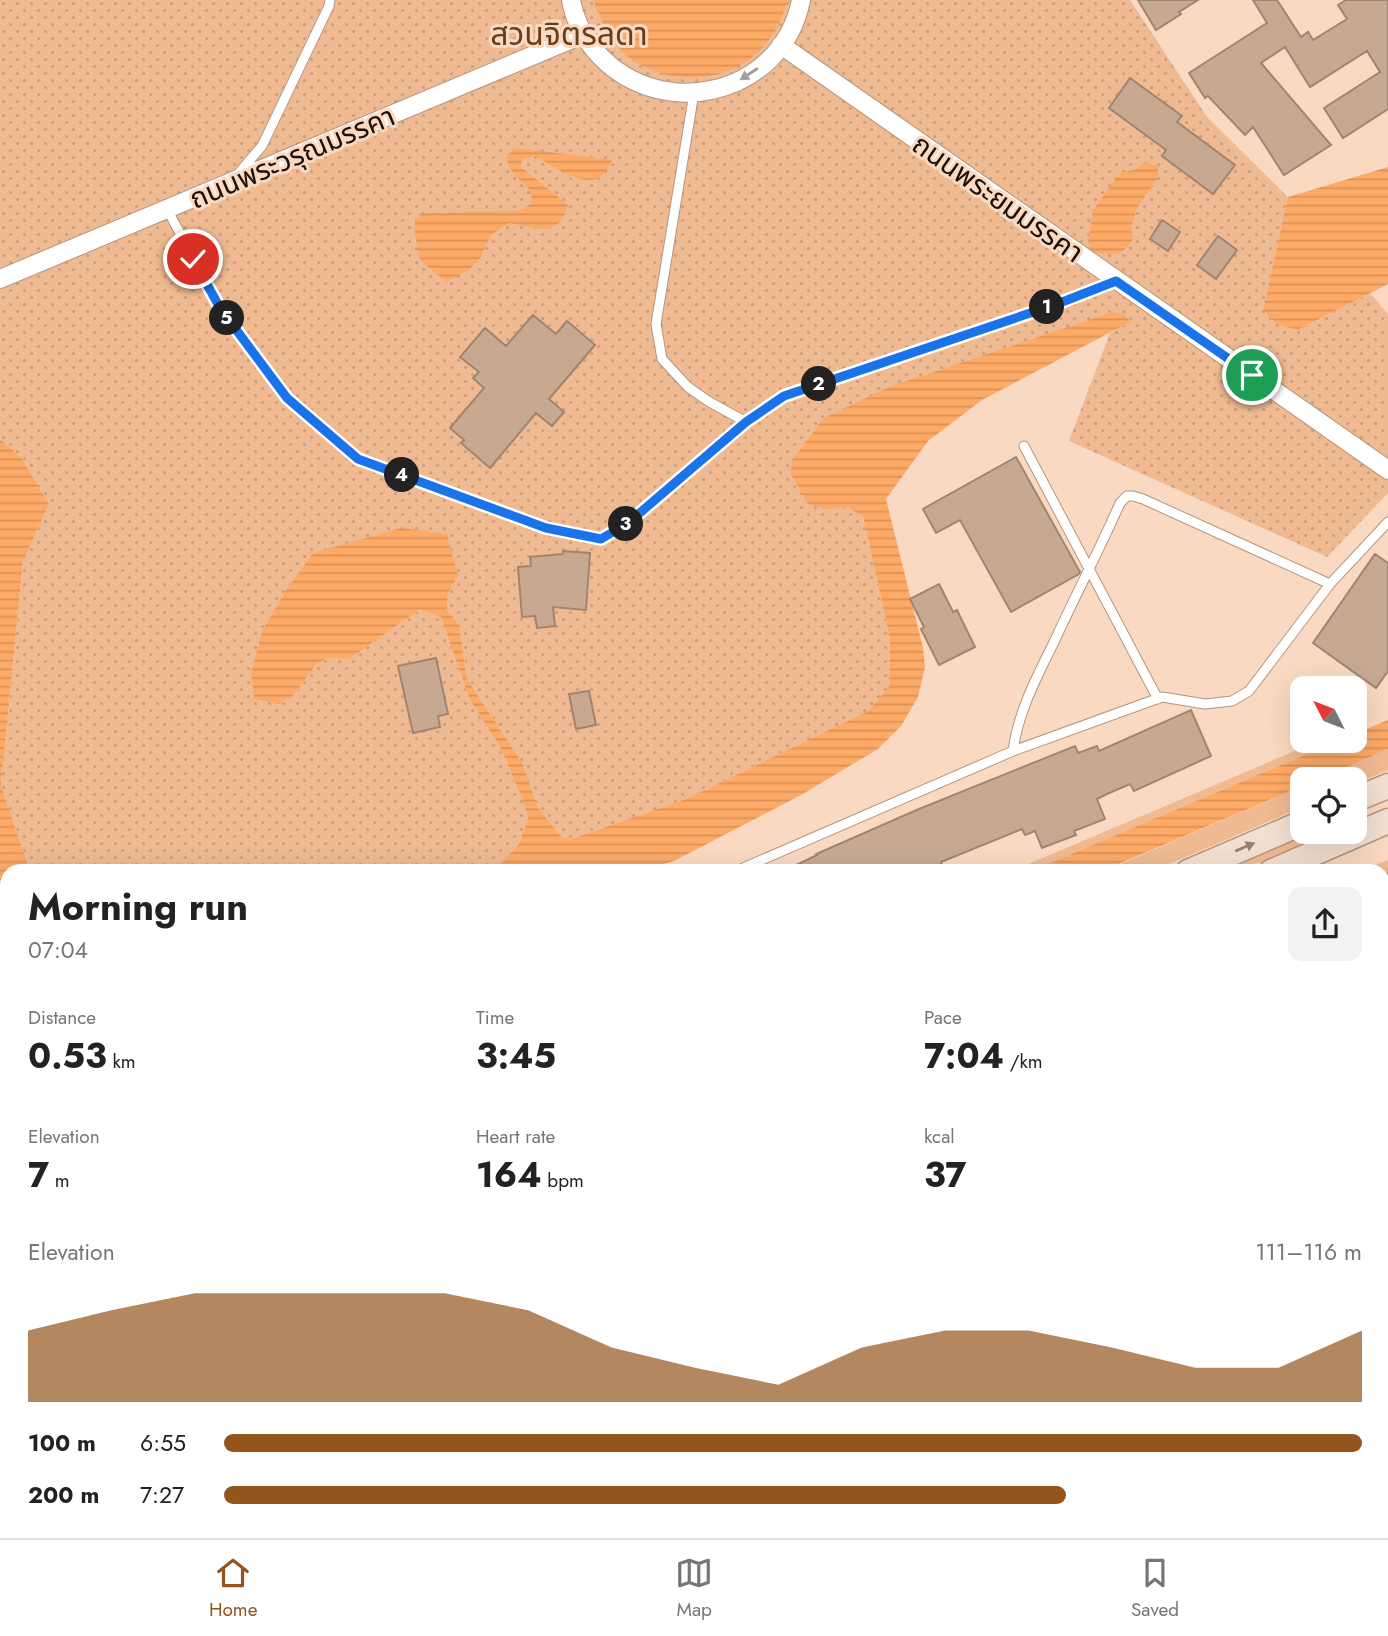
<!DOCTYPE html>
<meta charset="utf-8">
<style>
:root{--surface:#fff;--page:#f2f2f2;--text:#222;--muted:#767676;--line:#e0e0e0;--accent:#94551c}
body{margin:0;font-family:Jost,"Noto Sans Thai",sans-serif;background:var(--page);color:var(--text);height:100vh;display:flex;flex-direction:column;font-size:26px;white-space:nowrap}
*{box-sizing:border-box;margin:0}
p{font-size:23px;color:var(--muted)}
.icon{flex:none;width:38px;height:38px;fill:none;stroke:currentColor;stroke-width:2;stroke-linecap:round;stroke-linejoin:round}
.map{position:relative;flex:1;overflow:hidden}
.panel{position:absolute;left:0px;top:864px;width:1390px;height:674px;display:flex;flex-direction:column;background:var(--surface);border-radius:21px 21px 0 0;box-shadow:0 7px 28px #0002}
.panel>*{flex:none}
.needle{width:46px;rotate:312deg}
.tools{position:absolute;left:1290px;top:676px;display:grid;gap:14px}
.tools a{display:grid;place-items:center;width:77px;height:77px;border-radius:14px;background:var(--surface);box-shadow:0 7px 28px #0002;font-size:35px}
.pin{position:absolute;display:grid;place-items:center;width:60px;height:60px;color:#fff;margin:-30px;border:4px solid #fff;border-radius:50%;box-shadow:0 2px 7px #0007}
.km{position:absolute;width:35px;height:35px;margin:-18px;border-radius:50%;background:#222;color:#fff;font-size:19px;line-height:35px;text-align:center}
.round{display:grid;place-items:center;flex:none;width:74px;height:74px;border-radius:14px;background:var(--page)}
.overview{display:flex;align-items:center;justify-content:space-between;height:119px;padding:0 28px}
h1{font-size:38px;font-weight:700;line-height:52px}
.metrics{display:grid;grid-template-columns:repeat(3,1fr);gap:10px;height:119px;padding:7px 28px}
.metrics div{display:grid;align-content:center}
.metrics b{font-size:35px;font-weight:700}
.metrics small{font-size:19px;font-weight:400}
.metrics p{font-size:19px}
.chart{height:196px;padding:14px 28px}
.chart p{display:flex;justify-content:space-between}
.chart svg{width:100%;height:126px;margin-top:7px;fill:var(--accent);opacity:.7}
ul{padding:0 28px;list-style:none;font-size:23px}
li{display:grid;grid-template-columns:112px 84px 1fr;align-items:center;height:52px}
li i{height:18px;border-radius:9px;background:var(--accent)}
.menu{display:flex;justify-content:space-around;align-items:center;height:98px;border-top:2px solid var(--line);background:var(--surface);font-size:19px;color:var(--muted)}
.menu a{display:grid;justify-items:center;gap:4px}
.menu .on{color:var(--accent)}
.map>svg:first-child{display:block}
.grass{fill:#efba92}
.park{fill:url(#park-crowns)}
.garden{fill:url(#garden-dots)}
.water{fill:url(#water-rules)}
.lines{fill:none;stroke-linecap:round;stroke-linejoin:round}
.canal{stroke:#feaa67;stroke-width:18}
.building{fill:#c7a992;stroke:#a2856f;stroke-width:2}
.lane-casing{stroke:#b49680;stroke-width:11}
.street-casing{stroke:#b49680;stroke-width:20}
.secondary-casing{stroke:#b49680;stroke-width:27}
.lane{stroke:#fff;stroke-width:9}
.street{stroke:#fff;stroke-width:18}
.secondary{stroke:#f2dfd0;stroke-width:24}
.oneway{fill:#a39f9c}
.oneway2{fill:#918176}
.route-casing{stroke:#fff;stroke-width:14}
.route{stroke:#1a73e8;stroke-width:9}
.labels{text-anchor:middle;stroke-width:6;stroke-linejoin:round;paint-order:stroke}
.street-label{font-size:28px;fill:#1a0f07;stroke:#f9d9c1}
.quarter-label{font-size:32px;fill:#693d18;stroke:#f9d9c1}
</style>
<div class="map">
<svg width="1388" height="1538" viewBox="0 0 1388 1538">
<defs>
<pattern id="park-crowns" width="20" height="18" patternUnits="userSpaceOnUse" patternTransform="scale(1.75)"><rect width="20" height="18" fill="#efba92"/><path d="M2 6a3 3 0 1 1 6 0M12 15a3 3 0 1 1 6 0" fill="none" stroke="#cc9f7c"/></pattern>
<pattern id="garden-dots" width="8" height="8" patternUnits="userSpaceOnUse" patternTransform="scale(1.75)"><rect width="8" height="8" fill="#efba92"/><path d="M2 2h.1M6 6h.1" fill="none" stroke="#cc9f7c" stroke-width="1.8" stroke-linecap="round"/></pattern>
<pattern id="water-rules" width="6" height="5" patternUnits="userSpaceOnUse" patternTransform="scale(1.75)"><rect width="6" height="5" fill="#feaa67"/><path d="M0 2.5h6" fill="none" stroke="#d99158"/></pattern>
</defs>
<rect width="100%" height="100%" fill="#f9d9c1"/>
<path class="grass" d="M1321,740h19l-309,131h-19z
M1388,749v21l-33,14 -1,-5h-35z
M1302,786v21l-149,64 -51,1z
M1302,831h33l-67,29 -39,11 -23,1z"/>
<path class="park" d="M1388,860v678h-1275l-3,-7h1272v-659l-21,-1z"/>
<path class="garden" d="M0,0h1130l77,117 81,80 -25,113 35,20 72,-37 18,21v179l-61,64 -258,-116 41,-108 19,-11 -240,65 -61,123 18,-3 17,9 27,123 -1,49 -21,23 -182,88 -115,40 -9,-2 -24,-29 -15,-44 -56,-85 -8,-54 -12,-16 1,-16 10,-17 -145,-23 -27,37 -23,39 29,68 25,-33 11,-6 21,1 70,-49 22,7 29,83 30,47 22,51 6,20 -9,26 -19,20 -21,7h-449l-29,-86 22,-224 26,-57 -28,-47 -21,-18z"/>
<path class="water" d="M594,0h194c-6,18 -12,33 -25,47 -34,38 -99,40 -137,8 -16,-14 -23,-32 -31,-50z
M517,148l95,12c-3,5 -4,11 -9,15 -18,15 -50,-9 -68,-19l-13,4 -1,7 47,38c-9,35 -32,22 -59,18l-18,12 -11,23 -11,12 -23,12 -26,-22 -5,-26v-11l6,-10 98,-2 12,-7c4,-20 -14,-22 -21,-36 -2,-4 -3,-8 -4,-12z
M1145,162l13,4v11l-21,31 -6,20 2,11c-13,20 -20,15 -41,13l-4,-9 5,-33 28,-38 13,-2z
M1388,167v117l-90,46 -21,-6 -14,-14 25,-113z
M1113,312l12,3 5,7 -148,78 -54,41 -42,58 37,149 2,19 -7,30 -17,29 -23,23 -77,46 -127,66 -34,10h-161l21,-7 19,-20 9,-26 -6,-20 -22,-51 -30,-47 -29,-83 -22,-7 -70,49 -21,-1 -11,6 -25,33 -13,7 -25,-5 -3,-27 12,-43 23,-39 27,-37 88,-25 46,6 11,42 -10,17 -1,16 12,16 8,54 56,85 15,44 24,29 9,2 115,-40 182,-88 21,-24 1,-48 -27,-123 -17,-9 -18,3 -20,-6 -17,-30 1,-14 32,-42 65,-31z
M0,439l21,18 28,47 -26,57 -22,224 29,86 -23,1v71l-7,-26z
M1388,720v29l-69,30h-17v7l-200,85h-71l309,-131h14l1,-6z
M0,1199l7,20v86l-7,-20z
M0,1469l7,19v43h16l2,7h-25z
M636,1531h84l-1,7h-85z"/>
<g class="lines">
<path class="canal" d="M90,1531l2,7"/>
</g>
<path class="building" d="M1138,0h60l-19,12 2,2 -25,16z
M1253,0h24l24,37 7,-5 5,8 34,-21 -9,-14 8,-5h42v109l-45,29 -19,-30 56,-36 -13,-21 -57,36 -25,-40 -24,16 70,82 -47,30 -31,-48 -8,8 -37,-39 -3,2 -16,-25 78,-50z
M1130,78l52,38 -5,6 58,43 -22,29 -51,-38 4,-6 -57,-42z
M1162,220l18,12 -12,19 -18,-12z
M1218,236l19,14 -21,29 -19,-14z
M533,315l23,19 11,-13 28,24 -46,54 15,13 -12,14 -16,-13 -46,55 -29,-25 3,-3 -14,-12 34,-40 -11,-10 6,-6 -19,-15 25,-29 21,18z
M1016,457l64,115 -1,2 -68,38 -51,-92 -24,13 -13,-24z
M563,551l27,2 -4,57 -33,-3 2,19 -18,2 -2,-12 -13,1 -4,-50 13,-1 -1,-9 33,-3z
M1375,554l13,9v108l-12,17 -63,-45z
M939,584l14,28 4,-2 18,37 -36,18 -18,-36 3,-2 -14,-28z
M436,658l12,56 -10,2 2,11 -27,6 -15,-67z
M589,691l7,34 -20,4 -7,-35z
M1191,710l20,46 -77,35 -4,-7 -23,10 -10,5 8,20 -31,12 2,4 -34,13 -7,-17 -10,4 -3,-6 -81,33 5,10h-164l35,-17 -1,-1 103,-45 156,-63 3,7 19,-7 2,5z"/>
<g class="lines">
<defs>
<path id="lane" d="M694,93l-38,231 6,35 26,28 20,14 38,21
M238,174l24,-28 67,-140 1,-6
M167,209l53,99 67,90 71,61 188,69 55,11 27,-16 118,-101 38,-26 273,-92 59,-23
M1024,446l134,253
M1013,751c5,-40 25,-76 42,-111 21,-46 45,-91 65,-137l7,-7h6l10,3 187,85
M734,872l279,-121 149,-54 43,7 27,-3 17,-10 81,-107 58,-62
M1382,897l6,-1"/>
<path id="street" d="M571,0c3,17 11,34 22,48 62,77 189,50 208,-48
M781,45l607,425
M0,279l584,-245"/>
<path id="secondary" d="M1354,800l34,-14
M1188,872l114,-49
M1271,872l117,-51
M0,1374l7,20
M54,1531l3,7"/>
</defs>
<use href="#lane" class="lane-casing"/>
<use href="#street" class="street-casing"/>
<use href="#secondary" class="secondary-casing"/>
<use href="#lane" class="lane"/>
<use href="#street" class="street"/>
<use href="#secondary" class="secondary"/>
</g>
<defs><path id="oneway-solid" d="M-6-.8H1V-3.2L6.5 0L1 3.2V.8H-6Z" transform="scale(1.75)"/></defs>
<use class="oneway" href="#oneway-solid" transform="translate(749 74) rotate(147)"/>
<use class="oneway2" href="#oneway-solid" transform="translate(1245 847) rotate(-23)"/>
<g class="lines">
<defs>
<path id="route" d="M193,259l27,49 67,90 71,61 188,69 55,11 27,-16 118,-101 38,-26 273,-92 59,-23 136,94"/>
</defs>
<use href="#route" class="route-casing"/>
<use href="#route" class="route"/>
</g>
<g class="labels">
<g class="street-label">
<text transform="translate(292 157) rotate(-23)" y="10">ถนนพระวรุณมรรคา</text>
<text transform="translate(998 198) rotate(35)" y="10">ถนนพระยมมรรคา</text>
</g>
<g class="quarter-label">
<text x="569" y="45">สวนจิตรลดา</text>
</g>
</g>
</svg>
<div class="tools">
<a><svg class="needle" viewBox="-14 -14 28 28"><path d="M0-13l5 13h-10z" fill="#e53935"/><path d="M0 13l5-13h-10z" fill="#767676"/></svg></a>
<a><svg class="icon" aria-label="locate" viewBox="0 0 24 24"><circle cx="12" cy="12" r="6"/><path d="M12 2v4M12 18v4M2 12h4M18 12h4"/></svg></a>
</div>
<div class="pin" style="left:1252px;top:375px;background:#1e9e55"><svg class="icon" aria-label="arrive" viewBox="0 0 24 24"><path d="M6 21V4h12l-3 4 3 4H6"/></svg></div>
<div class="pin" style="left:193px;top:259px;background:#d93025"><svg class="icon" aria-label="check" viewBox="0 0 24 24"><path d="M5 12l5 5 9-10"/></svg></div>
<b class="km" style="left:1047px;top:307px">1</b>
<b class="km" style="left:819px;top:384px">2</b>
<b class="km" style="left:626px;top:524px">3</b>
<b class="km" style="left:402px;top:475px">4</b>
<b class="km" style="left:227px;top:318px">5</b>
<section class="panel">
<div class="overview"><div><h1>Morning run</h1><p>07:04</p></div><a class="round"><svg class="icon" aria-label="share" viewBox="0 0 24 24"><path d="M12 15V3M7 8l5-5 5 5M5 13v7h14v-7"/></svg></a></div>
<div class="metrics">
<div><p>Distance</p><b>0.53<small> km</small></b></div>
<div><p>Time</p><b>3:45</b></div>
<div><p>Pace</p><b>7:04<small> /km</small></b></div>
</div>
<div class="metrics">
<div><p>Elevation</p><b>7<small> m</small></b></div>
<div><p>Heart rate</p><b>164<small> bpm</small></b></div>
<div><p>kcal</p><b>37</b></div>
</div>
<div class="chart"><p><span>Elevation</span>111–116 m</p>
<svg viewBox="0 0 160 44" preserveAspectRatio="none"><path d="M0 44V19L10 12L20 6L30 6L40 6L50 6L60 12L70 25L80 32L90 38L100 25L110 19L120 19L130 25L140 32L150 32L160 19V44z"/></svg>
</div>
<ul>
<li><b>100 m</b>6:55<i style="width:100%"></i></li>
<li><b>200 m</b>7:27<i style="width:74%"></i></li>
</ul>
</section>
</div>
<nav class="menu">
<a class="on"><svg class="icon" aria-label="home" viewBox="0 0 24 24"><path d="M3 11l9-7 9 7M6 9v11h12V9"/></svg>Home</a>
<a><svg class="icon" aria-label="map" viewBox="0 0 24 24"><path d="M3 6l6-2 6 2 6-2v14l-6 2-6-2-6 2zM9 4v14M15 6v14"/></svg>Map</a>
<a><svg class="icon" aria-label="saved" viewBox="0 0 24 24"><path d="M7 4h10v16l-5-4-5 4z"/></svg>Saved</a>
</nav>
